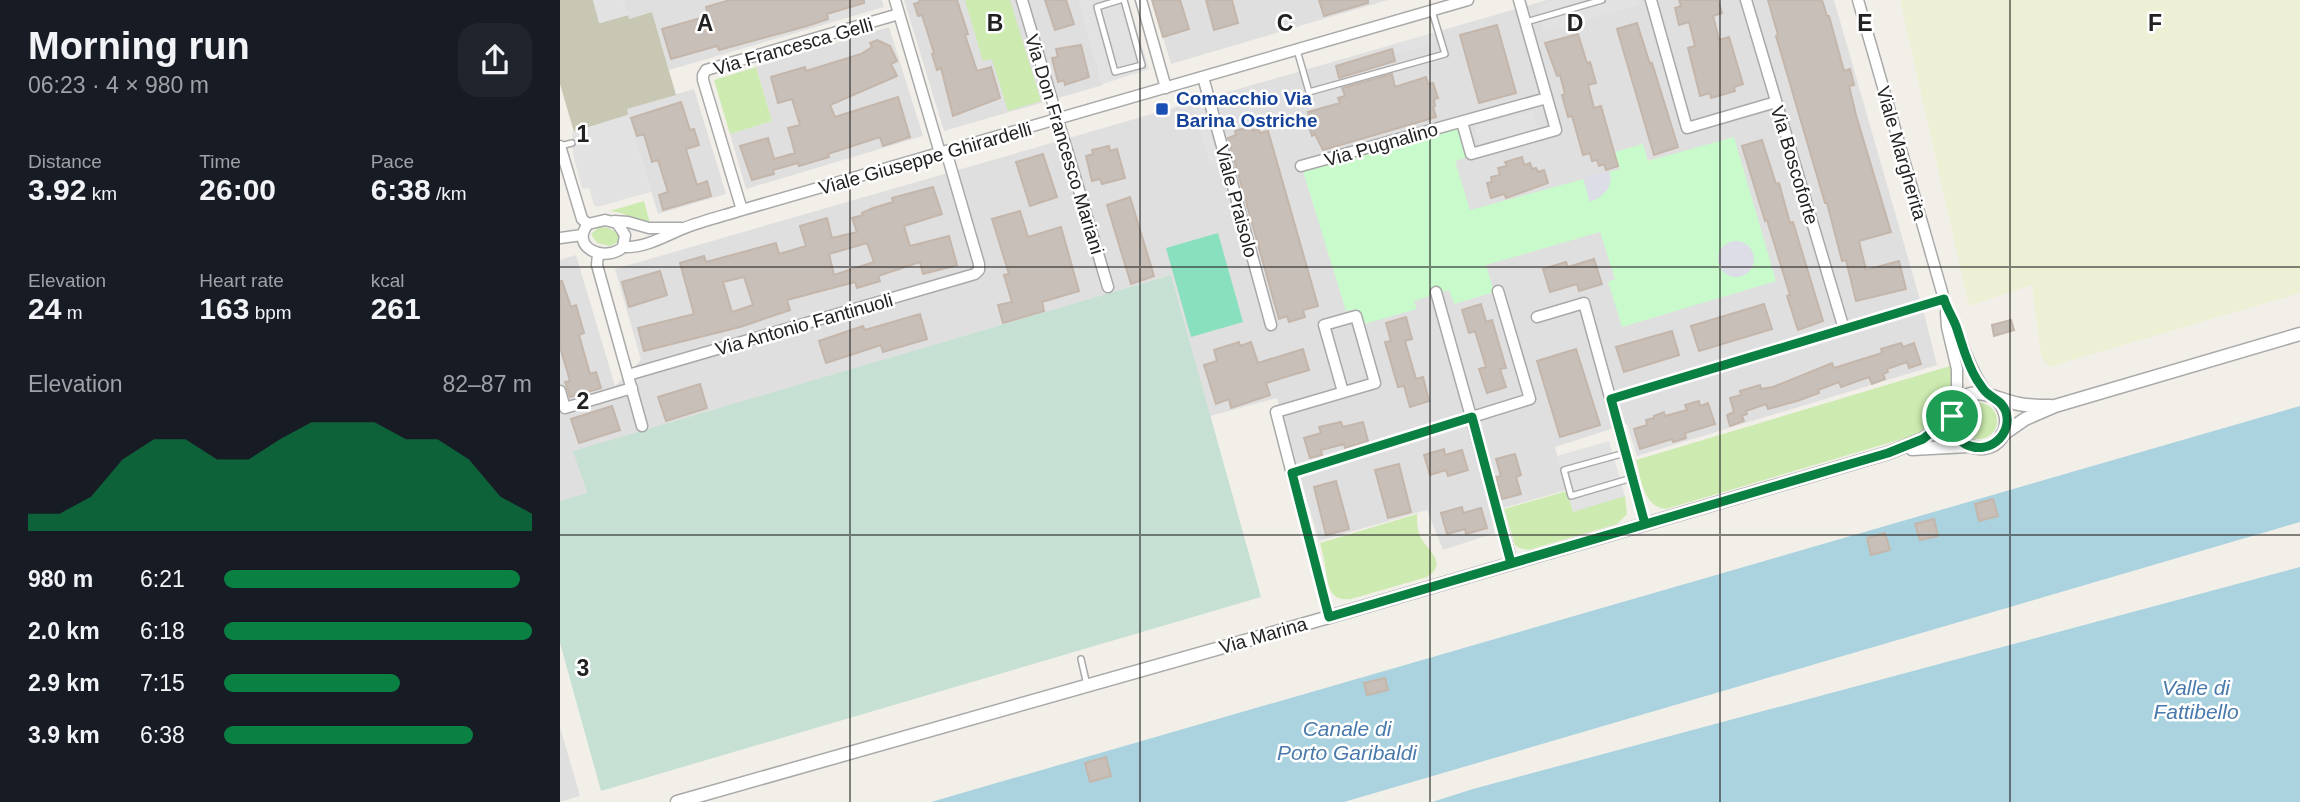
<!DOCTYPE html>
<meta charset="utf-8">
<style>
:root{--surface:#171b24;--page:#20242c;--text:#f1f3f6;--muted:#9ea1a6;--accent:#0b8043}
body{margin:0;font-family:Arial,sans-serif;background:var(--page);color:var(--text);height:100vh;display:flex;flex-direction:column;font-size:26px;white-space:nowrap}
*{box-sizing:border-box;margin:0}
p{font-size:23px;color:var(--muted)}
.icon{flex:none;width:38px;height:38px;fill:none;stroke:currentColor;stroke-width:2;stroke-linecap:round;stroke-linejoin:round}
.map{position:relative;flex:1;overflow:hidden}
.sheet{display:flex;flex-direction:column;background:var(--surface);width:560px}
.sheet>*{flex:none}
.pin{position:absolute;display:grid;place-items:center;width:60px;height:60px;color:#fff;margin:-30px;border:4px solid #fff;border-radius:50%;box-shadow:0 2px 7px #0007}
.round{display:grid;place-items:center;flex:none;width:74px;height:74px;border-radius:21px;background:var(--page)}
.summary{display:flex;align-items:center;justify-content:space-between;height:119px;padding:0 28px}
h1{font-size:38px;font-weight:700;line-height:52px}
.figures{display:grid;grid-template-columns:repeat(3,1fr);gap:10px;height:119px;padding:7px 28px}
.figures div{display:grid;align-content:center}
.figures b{font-size:30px;font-weight:700}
.figures small{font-size:19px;font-weight:400}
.figures p{font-size:19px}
.chart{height:196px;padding:14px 28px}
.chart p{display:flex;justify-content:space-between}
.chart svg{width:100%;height:126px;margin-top:7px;fill:var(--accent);opacity:.7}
ul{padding:0 28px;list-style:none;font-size:23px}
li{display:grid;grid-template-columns:112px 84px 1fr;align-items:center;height:52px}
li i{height:18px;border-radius:9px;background:var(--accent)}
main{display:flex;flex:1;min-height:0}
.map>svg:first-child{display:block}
.residential{fill:#e0dfdf}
.construction{fill:#c7c7b4}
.farmland{fill:#eef0d5}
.grass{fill:#cdebb0}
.wetland{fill:#c6e0d4}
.park{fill:#c8facc}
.pitch{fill:#88e0be}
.parking{fill:#e2e2e2}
.plaza{fill:#dddde8}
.water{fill:#aad3df}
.building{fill:#c7bfb8;stroke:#c4b6ab;stroke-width:2;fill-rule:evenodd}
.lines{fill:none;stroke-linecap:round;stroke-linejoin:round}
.service-casing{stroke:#a9a9a9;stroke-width:8}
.minor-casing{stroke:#a9a9a9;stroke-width:13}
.tertiary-casing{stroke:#a9a9a9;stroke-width:15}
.service{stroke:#fff;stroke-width:5}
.minor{stroke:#fff;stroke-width:10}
.tertiary{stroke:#fff;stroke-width:12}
.route-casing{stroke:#fff;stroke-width:14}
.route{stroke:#0b8043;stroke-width:9}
.grid{fill:none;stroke:#222;stroke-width:2;stroke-opacity:0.55}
.transit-dot{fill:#1a4fb4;stroke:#fff;stroke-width:2.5}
.labels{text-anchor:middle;stroke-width:5;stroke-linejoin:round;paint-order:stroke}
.street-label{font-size:19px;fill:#222;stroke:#fff}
.transit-label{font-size:19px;font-weight:bold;fill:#164399;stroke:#fff;text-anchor:start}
.water-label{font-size:21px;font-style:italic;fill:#4a7aab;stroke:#fff}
.grid-label{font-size:23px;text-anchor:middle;font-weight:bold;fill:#222;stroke:#fff;stroke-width:5;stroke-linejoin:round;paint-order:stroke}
</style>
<main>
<section class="sheet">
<div class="summary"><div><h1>Morning run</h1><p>06:23 · 4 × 980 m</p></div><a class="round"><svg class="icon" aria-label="share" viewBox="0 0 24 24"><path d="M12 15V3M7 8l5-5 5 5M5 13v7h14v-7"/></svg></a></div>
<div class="figures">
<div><p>Distance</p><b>3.92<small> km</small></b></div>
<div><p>Time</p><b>26:00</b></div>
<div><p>Pace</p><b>6:38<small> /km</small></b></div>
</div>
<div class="figures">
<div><p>Elevation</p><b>24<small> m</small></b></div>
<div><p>Heart rate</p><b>163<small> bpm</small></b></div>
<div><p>kcal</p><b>261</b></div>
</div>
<div class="chart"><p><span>Elevation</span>82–87 m</p>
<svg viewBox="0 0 160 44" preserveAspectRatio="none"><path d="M0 44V38L10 38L20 32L30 19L40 12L50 12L60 19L70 19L80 12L90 6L100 6L110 6L120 12L130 12L140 19L150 32L160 38V44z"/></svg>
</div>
<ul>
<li><b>980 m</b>6:21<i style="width:96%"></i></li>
<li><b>2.0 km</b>6:18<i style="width:100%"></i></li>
<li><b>2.9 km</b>7:15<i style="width:57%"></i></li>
<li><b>3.9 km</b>6:38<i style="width:81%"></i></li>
</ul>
</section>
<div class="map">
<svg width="1740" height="802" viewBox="0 0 1740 802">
<rect width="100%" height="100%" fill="#f2efe9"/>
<path class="residential" d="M63,0h259l2,7 -215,63 -17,-58 -23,7z
M344,0h180l-5,2 24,83 -159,46z
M592,0h236l-217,64z
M987,0h287l91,317 12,48 -300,91 -10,-32 -72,23 11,43 -76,22 5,21 -52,17 -16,-40 -108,31 -42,-143 -67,18 -39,-141 -597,176 13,43 -27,7v-241l16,-5 39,131 26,-26 -26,-91z
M329,27l34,109 -177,53 -16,-55 42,-13 -16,-54z
M134,89l32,105 -68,20 -32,-105z
M0,727l20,69 -20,6z"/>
<path class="construction" d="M0,0h33l7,23 28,-8 1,4 23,-7 24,83 -49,14 1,6 -54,17 -14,-48z"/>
<path class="farmland" d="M1340,0h400v293l-251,74 -8,-11 -9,-71 -63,21z"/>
<path class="grass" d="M405,0h45l31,101 -33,10 -16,-52 -9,2z
M196,67l16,54 -42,13 -16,-54z
M84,201l6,22c-14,-2 -25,-11 -40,-12z
M39,227c8,0 16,2 20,10l-1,5 -8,4 -13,-3 -6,-9z
M1390,366c9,33 -6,50 -31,68l-253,75c-23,-2 -25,-31 -30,-49z
M1401 421a18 18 0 1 1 36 0a18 18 0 1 1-36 0Z
M1007,491l6,20 52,-15 2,18 -10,10 -89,26 -9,-2 -4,-3 -11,-36z
M857,514c0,7 0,15 3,22 7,15 29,26 7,41l-76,22c-24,3 -23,-17 -26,-34 -1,-7 -3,-15 -5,-22z"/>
<path class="wetland" d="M611,275l90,322 -660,194 -41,-148v-142l27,-8 -14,-42z"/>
<path class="park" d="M899,124l8,33 -12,4 15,49 150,-41 -5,-17 28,-8 5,17 86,-24 42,144 -154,46 -14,-45 7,-3 -15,-47 -114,33 8,27 -40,12 -5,-14 -35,11 3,8 -56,16 -5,-16 -10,2 -44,-143z"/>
<path class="pitch" d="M658,233l25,89 -52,15 -25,-89z"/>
<path class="parking" d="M33,0h30l5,15 -29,8z
M524,0h44l21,69 -46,15 -24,-82z
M996,0h82l2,5 -96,27 -7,-26z
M872,34l3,9 -39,11 -2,-10z
M641,100l18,62 -9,3 -18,-63z
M973,111l5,18 -59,15 -4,-18z
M68,115l23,77 -54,15 -3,-2 -5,-17 -7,1 -9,-35 -1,-22z
M1049,441l16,55 -52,16 -16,-56z"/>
<path class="plaza" d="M1049,171l2,8 -3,10 -9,9 -9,4 -7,-24z
M1158 259a18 18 0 1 1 36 0a18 18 0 1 1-36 0Z"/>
<path class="water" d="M1740,406v116l-956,280h-413z
M1740,567v235h-868l41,-13z"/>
<path class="building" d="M170,0h134v3l-37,11 1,5 -21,7 -88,24 -2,-4 -46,13 -9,-30 46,-13 -2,-9z
M359,0h38l11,34 -3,1 12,36 14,-4 9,31 -47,18 -12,-48 -4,2 -5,-16 2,-1 -12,-38 -4,1 -4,-12 6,-2z
M485,0h21l8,24 -19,6z
M592,0h28l9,29 -26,8z
M646,0h26l6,23 -24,7z
M759,0h49v3l-44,13z
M1119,0h39l4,13 -9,3 6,24 10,-3 14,47 -9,3 1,4 -24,7 -1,-5 -10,3 -12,-48 7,-2 -6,-24 -10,3 -4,-17 6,-2z
M1208,0h54l5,16h2l15,55 6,-2 4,16 -5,1 7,29 35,117 -32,9 7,29 33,-9 7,28 -50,12 -10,-41 -4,1 -15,-58h-2l-49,-167 2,-1z
M1077,23l13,41 2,-1 26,84 -24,8 -37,-126z
M937,25l19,68 -37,10 -19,-68z
M1018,34l9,29 3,-1 6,21 -8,2 6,23 7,-2 17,60 -12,4 -2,-6 -5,2 -2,-6 -5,1 -2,-8 -7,2 -11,-39 -4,1 -6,-22 3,-1 -5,-19 -3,1 -12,-33z
M317,40l13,6 7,15 -6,3 6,12 -67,29 5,12 63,-20 12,40 -27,9 -3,-9 -52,17 1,3 -30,9 -1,-3 -25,7 1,4 -22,6 -12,-34 28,-8 6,21 21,-6 -7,-25 12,-3 -8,-26 -14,4 -7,-26 34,-10 1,4 55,-17 11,-7 -2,-4z
M521,45l8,32 -24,8 -1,-5 -6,2 -6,-24 6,-1 -2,-8z
M832,49l3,12 -56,17 -3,-12z
M832,74l3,13 31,-10 2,7 5,-1 5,15 -4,1 1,7 -2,1 3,10 -113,33 -8,-16 -3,2 -5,-16 3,-1 -2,-7 32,-9 -2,-5 7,-2 -3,-8z
M121,102l9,28 4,-1 5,16 -13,4 11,36 10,-4 4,15 -48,14 -4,-15 9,-3 -10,-32 -6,2 -8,-28 -7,2 -6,-18z
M692,126l1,5 6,-2 1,4 8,-2 50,175 -15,4 2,7 -16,5 -2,-6 -8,3 -51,-181 8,-3 -1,-4z
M1202,140l14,44 3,-1 11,40 3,-1 30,99 -25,9 -11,-34 3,-1 -23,-75 -2,1 -23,-75z
M549,146l1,5 7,-2 8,29 -23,6 -2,-5 -8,2 -6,-25 7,-2 -1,-4z
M483,154l14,43 -27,9 -14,-44z
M962,157l2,8 6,-2 2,6 4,-1 2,4 6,-2 4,13 -42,15 -2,-4 -13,4 -4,-15 5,-1 -1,-5 9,-2 -2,-7 9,-2 -2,-4z
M373,187l9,27 -38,12 6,20 39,-10 8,29 -34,9 -3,-12 -42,14 2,5 -23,7 -2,-6 -68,18 3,10 -50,17 -96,24 -6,-23 56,-14 -14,-51 24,-7 2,6 70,-19 3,11 27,-8 -6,-20 27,-8 5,20 25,-6 -5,-14 11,-3 -1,-2 11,-5 20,-6 -1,-4zM307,243l7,19 -40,13 -5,-21zM184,277l9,28 -21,7 -9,-30z
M570,197l24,79 -23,8 -24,-79z
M460,211l8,26 33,-10 18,64 -37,11 2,9 -41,12 -5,-18 14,-3 -8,-27 5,-1 -17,-55z
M1034,259l8,25 -23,7 -2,-7 -27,8 -7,-23 23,-7 2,5z
M100,271l7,24 -38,12 -7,-25z
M0,281h2l9,26 5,-2 8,28 -5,2 11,39 6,-2 5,16 -31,9 -5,-15 5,-1 -10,-34z
M921,304l5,18 6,-2 14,48 -6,1 6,18 -19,6 -8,-24 7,-2 -11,-36 -6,2 -7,-23z
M1204,304l8,25 -73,22 -8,-25z
M360,314l7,25 -44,13 -2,-7 -55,18 -7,-22 44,-15 2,4z
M846,317l6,22 -7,2 11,38 7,-2 6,24 -19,6 -6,-21 -6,1 -13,-45 6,-1 -5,-18z
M1451,320l3,10 -20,6 -2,-11z
M1112,331l7,24 -55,17 -8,-25z
M679,342l1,4 11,-4 7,21 45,-14 6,21 -43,13 4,12 -39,13 -2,-9 -13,5 -12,-39 13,-4 -3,-11z
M1341,343l2,4 11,-4 7,21 -12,4 -2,-6 -20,7 1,3 -5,2 2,5 -13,5 -3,-7 -28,10 -2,-5 -21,8 1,3 -22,8 -29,8 -2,-5 -20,7 1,3 -5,2 2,5 -14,5 -3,-11 7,-3 -4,-14 11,-3 -1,-4 20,-6 1,4 12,-2 59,-24 2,5 48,-15 -1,-4z
M1016,349l24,76 -40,12 -23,-76z
M140,384l7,24 -41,13 -8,-24z
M1139,401l1,5 8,-3 7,21 -30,9 1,5 -13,4 -1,-3 -32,10 -6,-20 13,-4 -1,-5 8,-2v-2l10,-4 1,4 22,-6 -2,-5z
M52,406l8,24 -41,13 -8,-24z
M781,422l2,5 20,-5 5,19 -23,7 -1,-4 -23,6 1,5 -12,3 -6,-20 17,-5 -2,-6z
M884,449l1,6 17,-5 6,20 -20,6 -2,-6 -16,5 -6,-20z
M955,454l6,21 -5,2 5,17 -19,5 -6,-22 5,-1 -5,-17z
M839,464l12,48 -23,6 -13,-48z
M776,481l13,48 -23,6 -12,-48z
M1433,499l5,17 -19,5 -4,-17z
M902,507l1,6 18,-5 6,20 -21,6 -1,-5 -18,5 -6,-21z
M1374,519l4,17 -18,4 -5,-16z
M1325,533l5,17 -19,5 -4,-17z
M825,678l3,12 -21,5 -3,-12z
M546,757l5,19 -21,6 -5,-19z"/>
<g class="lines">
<defs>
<path id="service" d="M560,0l-23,7 18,65 27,-7 -18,-65
M966,22l76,-22
M737,50l12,42 136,-38 -13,-43
M0,146l12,-3
M1065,453l-61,17 7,26 61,-18
M521,659l6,26"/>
<path id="minor" d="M335,0l45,153
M462,0l86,287
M581,0l25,88
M959,0l28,98
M1091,0l36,128 89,-26
M1186,0l98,329
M1298,0l88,306c15,29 21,60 41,87
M643,77l68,248
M0,146l22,73 6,5
M741,166l246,-68 9,32 -85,24 -9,-32
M182,210l-39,-130v-5l3,-5 193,-56
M45,220l12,3 8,12 -2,12c-17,16 -54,1 -35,-23z
M54,221l14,1 21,6h32
M0,238l22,-3
M63,247c22,1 40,-10 59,-18 19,-8 41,-13 60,-19l726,-210
M38,254l-1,11 45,161
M876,292l76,271
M1386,312l1,15 10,42v35
M977,317l47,-14 61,221
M68,375l347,-101 4,-4v-6l-33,-113
M0,391l5,17 67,-20
M1051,399l333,-100
M732,473l238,-74 -32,-108
M769,617l-53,-205 99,-29 -19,-67 -32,9 19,67"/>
<path id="tertiary" d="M1434,397c26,21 7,61 -24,49 -9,-3 -15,-11 -17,-19 -2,-7 -1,-15 3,-21 15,-25 41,-6 63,-2 10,2 21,2 32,2
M1442,435l23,-16 30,-13 245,-72
M1352,449l55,-3
M117,802l652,-185 559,-164 35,-14 29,-23"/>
</defs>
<use href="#service" class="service-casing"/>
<use href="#minor" class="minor-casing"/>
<use href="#tertiary" class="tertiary-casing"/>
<use href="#service" class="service"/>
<use href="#minor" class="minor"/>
<use href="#tertiary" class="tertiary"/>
</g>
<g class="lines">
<defs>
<path id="route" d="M1392,416l-29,23 -35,14 -559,164 -37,-144 180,-56 39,146 134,-39 -34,-125 333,-100c3,11 10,20 13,30 6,18 10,35 20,51 3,4 7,11 10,13 8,7 15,8 19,19 7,24 -19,44 -41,32 -10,-6 -13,-17 -13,-28"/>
</defs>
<use href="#route" class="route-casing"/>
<use href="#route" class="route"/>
</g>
<path class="grid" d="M290,0v802M580,0v802M870,0v802M1160,0v802M1450,0v802M0,267h1740M0,535h1740"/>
<rect class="transit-dot" x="595" y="102" width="14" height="14" rx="3.5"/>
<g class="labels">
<g class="street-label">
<text transform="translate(233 46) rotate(-16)" y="7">Via Francesca Gelli</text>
<text transform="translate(505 144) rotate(73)" y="7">Via Don Francesco Mariani</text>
<text transform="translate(821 144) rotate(-16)" y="7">Via Pugnalino</text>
<text transform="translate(1342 153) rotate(74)" y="7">Viale Margherita</text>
<text transform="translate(365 158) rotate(-16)" y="7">Viale Giuseppe Ghirardelli</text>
<text transform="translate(1235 165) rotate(73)" y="7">Via Boscoforte</text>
<text transform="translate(677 201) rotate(75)" y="7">Viale Praisolo</text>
<text transform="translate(244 324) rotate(-16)" y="7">Via Antonio Fantinuoli</text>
<text transform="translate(703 635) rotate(-16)" y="7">Via Marina</text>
</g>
<g class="transit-label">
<text x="616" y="105">Comacchio Via<tspan x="616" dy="22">Barina Ostriche</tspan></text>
</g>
<g class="water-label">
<text x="1636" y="695">Valle di<tspan x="1636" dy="24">Fattibello</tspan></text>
<text x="787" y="736">Canale di<tspan x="787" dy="24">Porto Garibaldi</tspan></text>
</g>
</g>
<g class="grid-label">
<text x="145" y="31">A</text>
<text x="435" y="31">B</text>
<text x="725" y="31">C</text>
<text x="1015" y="31">D</text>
<text x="1305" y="31">E</text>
<text x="1595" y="31">F</text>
<text x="23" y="142">1</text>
<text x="23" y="409">2</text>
<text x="23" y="676">3</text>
</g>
</svg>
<div class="pin" style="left:1392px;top:416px;background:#1e9e55"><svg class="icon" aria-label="arrive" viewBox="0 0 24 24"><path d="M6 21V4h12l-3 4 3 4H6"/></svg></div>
</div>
</main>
